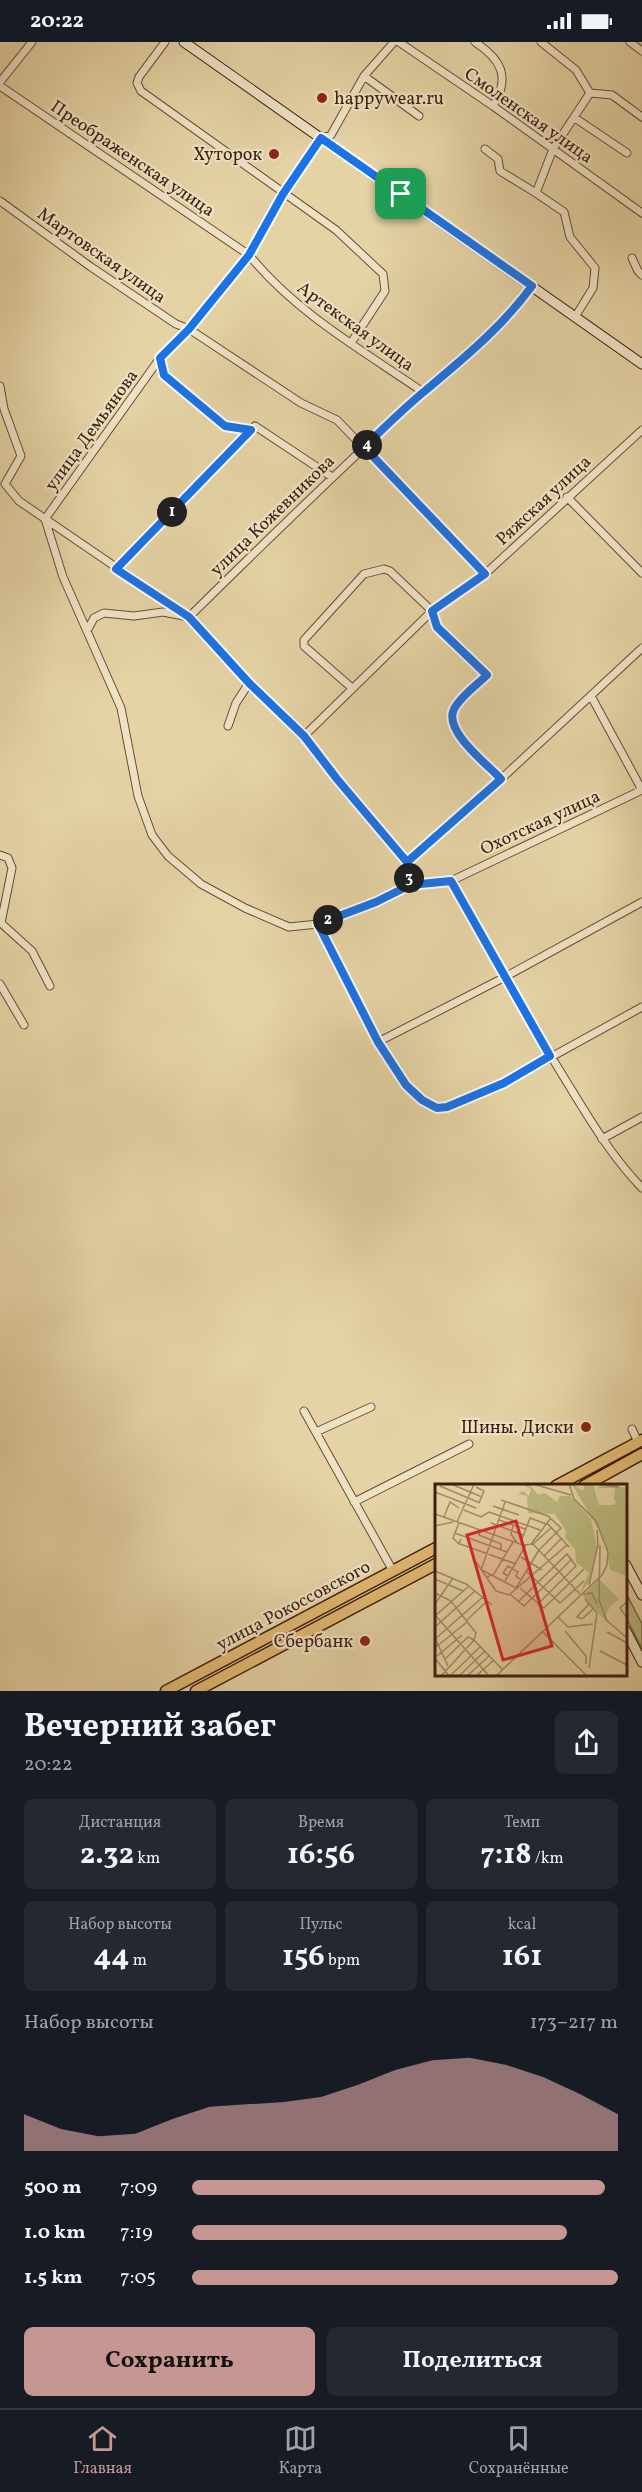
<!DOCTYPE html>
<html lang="ru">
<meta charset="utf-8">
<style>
:root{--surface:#171b24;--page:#242831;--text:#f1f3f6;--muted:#9ea1a6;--line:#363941;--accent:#c59692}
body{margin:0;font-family:Vollkorn,serif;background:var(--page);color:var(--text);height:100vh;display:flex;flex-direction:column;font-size:22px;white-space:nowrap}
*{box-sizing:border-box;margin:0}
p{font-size:20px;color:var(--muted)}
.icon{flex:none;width:33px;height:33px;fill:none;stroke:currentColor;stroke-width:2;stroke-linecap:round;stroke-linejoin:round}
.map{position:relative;height:1649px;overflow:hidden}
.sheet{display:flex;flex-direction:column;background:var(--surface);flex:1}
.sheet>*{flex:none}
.pin{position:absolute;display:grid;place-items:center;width:51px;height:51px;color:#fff;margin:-26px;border-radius:12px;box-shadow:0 3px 9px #0006}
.km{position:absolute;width:30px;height:30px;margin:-15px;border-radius:50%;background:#222;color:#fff;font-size:16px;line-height:30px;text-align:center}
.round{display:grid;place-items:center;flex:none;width:63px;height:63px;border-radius:9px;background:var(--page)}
.headline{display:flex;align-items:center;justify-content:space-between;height:102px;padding:0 24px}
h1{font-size:33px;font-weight:700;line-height:45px}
.figures{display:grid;grid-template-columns:repeat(3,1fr);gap:9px;height:102px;padding:6px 24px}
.figures div{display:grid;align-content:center;border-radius:9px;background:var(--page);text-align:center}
.figures b{font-size:30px;font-weight:700}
.figures small{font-size:16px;font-weight:400}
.figures p{font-size:16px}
.chart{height:168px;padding:12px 24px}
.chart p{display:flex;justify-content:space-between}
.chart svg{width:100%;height:108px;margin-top:6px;fill:var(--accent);opacity:.7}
.action{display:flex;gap:12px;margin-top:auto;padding:12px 24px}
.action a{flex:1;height:69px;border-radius:9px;background:var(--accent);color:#111;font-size:24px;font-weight:700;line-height:69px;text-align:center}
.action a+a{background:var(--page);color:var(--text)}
ul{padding:0 24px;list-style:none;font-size:20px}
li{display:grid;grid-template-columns:96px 72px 1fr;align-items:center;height:45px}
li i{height:15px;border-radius:8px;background:var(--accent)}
.status{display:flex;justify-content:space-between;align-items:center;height:42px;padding:0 30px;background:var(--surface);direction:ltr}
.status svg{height:16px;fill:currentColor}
.tab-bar{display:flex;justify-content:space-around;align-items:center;height:84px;border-top:2px solid var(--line);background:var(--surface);font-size:16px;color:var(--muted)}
.tab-bar a{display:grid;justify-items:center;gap:3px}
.tab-bar .active{color:var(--accent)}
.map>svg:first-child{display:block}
.green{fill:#bcba81;stroke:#7d6c48;stroke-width:1.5}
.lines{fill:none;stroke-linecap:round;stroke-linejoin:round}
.minor-casing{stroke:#684b34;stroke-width:9}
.secondary-casing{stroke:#3e1e0e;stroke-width:11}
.trunk-casing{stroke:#3e1e0e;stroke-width:13}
.minor{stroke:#eee2c4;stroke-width:7}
.secondary{stroke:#eee2c4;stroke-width:9}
.trunk{stroke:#e2ba72;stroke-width:10}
.route-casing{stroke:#fff;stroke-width:12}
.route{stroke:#1a73e8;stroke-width:8}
.poi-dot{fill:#8f2418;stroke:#eee2c4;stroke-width:2}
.labels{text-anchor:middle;stroke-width:4.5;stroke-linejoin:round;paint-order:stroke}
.poi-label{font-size:18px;fill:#3e1e0e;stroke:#eee2c4;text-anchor:end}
.street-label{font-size:18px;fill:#3e1e0e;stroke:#eee2c4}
.inset-road{fill:none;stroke:#a28b69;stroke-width:1.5}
.view{fill:#d62828;fill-opacity:0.15;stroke:#d62828;stroke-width:3}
.inset-edge{fill:none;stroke:#3e1e0e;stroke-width:3}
</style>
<div class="status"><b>20:22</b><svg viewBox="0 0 49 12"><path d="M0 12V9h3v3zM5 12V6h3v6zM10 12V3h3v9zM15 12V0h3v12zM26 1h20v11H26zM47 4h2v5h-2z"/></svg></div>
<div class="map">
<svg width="642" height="1649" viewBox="0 0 642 1649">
<rect width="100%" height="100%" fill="#e5d3a5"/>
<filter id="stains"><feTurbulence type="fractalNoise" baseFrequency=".00333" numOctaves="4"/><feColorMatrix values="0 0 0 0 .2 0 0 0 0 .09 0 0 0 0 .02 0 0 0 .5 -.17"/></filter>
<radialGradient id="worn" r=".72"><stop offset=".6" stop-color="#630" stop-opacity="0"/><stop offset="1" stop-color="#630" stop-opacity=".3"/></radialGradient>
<path class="green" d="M626,1551l16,31v25l-16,-32z"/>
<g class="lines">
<defs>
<path id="minor" d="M165,0l-26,35 -2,6 4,8 195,139 47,44 2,17 -34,52
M399,0l94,64 149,107
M475,0c26,17 36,35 18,64
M541,0l35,28 14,23 22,2 30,22
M630,0l12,9
M364,34l55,40
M0,40l32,-40
M0,44l249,169c47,58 113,95 174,137
M575,76l52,35
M485,107l13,10 2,12 36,22
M0,159l91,66 85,57 13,5 112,74 36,17 148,154
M632,216l6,13 4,4
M575,275l18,-29 2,-20 -25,-31 -6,-25 -28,-19 17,-44 37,-56
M160,316l4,17 61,51 26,4 4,-4 77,51
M0,344l4,23 17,47 -16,28 14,17 170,116 60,66 65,65 23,31 70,83 3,23
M567,455l75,76
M45,477l18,58 58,131 17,88 14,39 16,21 33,28 44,24 44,19 29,-3 58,-22 34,-17 41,-4 191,-91 -51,-94
M45,477l115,-161 29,-29 60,-74 34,-62 38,-55 10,-3 33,-59 30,-34
M116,527l135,-139
M88,587l6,-11 10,-5 30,3 29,-4 26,5c69,-68 138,-135 209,-201 46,-43 96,-79 134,-130
M352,646l-48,-42v-6l60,-66 20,-5 6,2 42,40 5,16 50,48c-10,10 -26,21 -33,34 -11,22 33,55 47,70
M228,684l8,-23 13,-20
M304,694l128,-125 53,-37 157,-144
M0,813l8,3 4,10 -11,55
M407,820l94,-83 141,-131
M451,839c38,68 76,137 117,203 22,36 44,73 74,104
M1,881l31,28 18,35
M318,882l60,118 29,43 15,15 15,8 10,-1 57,-24 138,-76
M0,942l24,41
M378,1000l127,-65 137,-75
M602,1097l40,-22
M304,1369l89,160
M632,1387l6,13
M316,1390l55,-25
M354,1460l115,-58"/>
<path id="secondary" d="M184,0l458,322
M626,1523l16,30
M626,1589l16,31"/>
<path id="trunk" d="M556,1444l86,-46
M584,1444l58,-32
M166,1649l270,-143
M196,1649l240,-127"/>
</defs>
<use href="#minor" class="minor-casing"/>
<use href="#secondary" class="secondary-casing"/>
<use href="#trunk" class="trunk-casing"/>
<use href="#minor" class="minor"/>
<use href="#secondary" class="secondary"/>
<use href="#trunk" class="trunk"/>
</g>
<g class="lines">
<defs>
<path id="route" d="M401,152l-80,-56 -38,56 -34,61 -60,74 -29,29 4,17 61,51 26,4 -135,139 73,48 60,66 55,53 33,43 70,83 3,23 -34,17 -58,22 60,118 28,43 16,15 15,8 10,-1 57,-24 46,-27 -99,-175 -41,4 -3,-23 94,-83c-14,-15 -58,-48 -47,-70 7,-13 23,-24 33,-34l-50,-48 -5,-16 53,-37 -121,-127c20,-19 40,-39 62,-57 38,-32 76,-63 106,-104l-131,-92"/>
</defs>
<use href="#route" class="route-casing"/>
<use href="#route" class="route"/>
</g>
<g class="poi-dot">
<circle cx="322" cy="56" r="6"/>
<circle cx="274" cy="112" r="6"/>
<circle cx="586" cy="1385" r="6"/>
<circle cx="365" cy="1599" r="6"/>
</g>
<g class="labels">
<g class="poi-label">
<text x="334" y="62" text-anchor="start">happywear.ru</text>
<text x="262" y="118">Хуторок</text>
<text x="574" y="1391">Шины. Диски</text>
<text x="353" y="1605">Сбербанк</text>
</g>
<g class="street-label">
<text transform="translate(529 73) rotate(35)" y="6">Смоленская улица</text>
<text transform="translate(133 116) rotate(34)" y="6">Преображенская улица</text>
<text transform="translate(102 213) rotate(35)" y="6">Мартовская улица</text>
<text transform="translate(356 284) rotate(36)" y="6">Артекская улица</text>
<text transform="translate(91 388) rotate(-54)" y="6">улица Демьянова</text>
<text transform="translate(543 458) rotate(-43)" y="6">Ряжская улица</text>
<text transform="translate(272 473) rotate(-44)" y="6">улица Кожевникова</text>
<text transform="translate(540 780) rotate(-25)" y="6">Охотская улица</text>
<text transform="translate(293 1563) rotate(-28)" y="6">улица Рокоссовского</text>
</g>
</g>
<g transform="translate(435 1442)">
<rect width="192" height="192" fill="#e5d3a5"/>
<path d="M137,0l11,7 2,-7h8l6,21h15l3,-5 -3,1 1,-13h-16l-1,4v-5h3l-4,-3h27l-6,3 9,1v88l-17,-6 -5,-29zM88,1h7l8,10 7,-2 12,9 3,-6h10l21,23 6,28 -8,35 -9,11 9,-20 -13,-11 -1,-13 -10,-11 1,-7 -11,-17 -27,-1 -1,-17 -9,-2 5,-3 6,5 2,-7zM164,95l20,20 -9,7 -6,13 -21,-23z" fill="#bcba81"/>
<path class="inset-road" d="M16,0l31,13M98,0l38,11M161,0l23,3M5,2l40,17M41,3l8,4 -5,12M0,8l41,16M66,16l47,16 13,12 -22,22 -23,38M58,22l26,9M29,26l17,7 8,-5 51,18M0,30l88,31 10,-1 47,50M9,33l6,-15 9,6M64,36l26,9M22,38l17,-38M24,39l-6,15 6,6 2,-5M56,39l32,12M112,39l22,24M0,42l18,-4M78,42l-2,8 6,9M45,46l-1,5 22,9v6M20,49l52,19M87,55l8,-21 16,6M25,60l56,20M96,60l20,-26M98,60l19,-17M165,61l-1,55 8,21M109,72l18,-18M86,73l21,13M39,75l22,32 13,4 58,-50M46,86l24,-68M47,86l34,18M0,87l31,13 26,21M91,87l34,32 24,-22M73,92l-5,-3 5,-7 10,6 -2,4 5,4M52,93l7,-3 19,-32M0,95l28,12M70,97l21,-36M154,101l9,-40 -1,-15M85,104l24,20 40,-39M0,109l16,8 25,32 -2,7 28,29M148,110l9,-1 5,11M76,111l13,11 48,-47M150,115l12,14 -8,55M83,118l49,-48 9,12 -39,39M192,118l-7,6 7,10M0,120l18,-26M154,120l-12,13 5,2 11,-10M0,131l54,61M0,132l34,-30M123,133l10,10 25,-3M170,135l22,19M32,136l20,-19M0,143l40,-36M107,147l45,45M130,147l21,25v8M172,148l20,11M0,154l13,28M0,155l49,-43M1,163l31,-25M165,167l27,14M2,172l25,-21M0,174l14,18M10,175l23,-22 6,3M6,192l33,-36M15,192l31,-30M24,192l26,-25M32,192l22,-20M41,192l18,-16M61,192l106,-101 5,-10 1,-13 -12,-31 -22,-22 -5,-15"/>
<path class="view" d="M81,37l36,125 -49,14 -36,-125z"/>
<rect width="192" height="192" class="inset-edge"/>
</g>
<rect width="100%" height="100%" filter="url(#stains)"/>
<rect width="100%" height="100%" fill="url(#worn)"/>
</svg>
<div class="pin" style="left:401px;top:152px;background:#1e9e55"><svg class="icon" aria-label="arrive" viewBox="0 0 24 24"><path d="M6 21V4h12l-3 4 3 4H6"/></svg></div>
<b class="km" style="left:172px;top:470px">1</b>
<b class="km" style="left:328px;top:878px">2</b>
<b class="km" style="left:409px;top:836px">3</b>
<b class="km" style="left:367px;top:403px">4</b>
</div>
<section class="sheet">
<div class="headline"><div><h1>Вечерний забег</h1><p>20:22</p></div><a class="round"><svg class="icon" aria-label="share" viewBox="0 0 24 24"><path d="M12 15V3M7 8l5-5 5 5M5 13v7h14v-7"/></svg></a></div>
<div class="figures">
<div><p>Дистанция</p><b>2.32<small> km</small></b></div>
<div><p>Время</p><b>16:56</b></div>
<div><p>Темп</p><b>7:18<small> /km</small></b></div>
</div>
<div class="figures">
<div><p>Набор высоты</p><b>44<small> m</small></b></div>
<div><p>Пульс</p><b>156<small> bpm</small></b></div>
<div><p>kcal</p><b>161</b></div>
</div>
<div class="chart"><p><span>Набор высоты</span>173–217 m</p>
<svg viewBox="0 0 160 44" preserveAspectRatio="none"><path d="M0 44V29L10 35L20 38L30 37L40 31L50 26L60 25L70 24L80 22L90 17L100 11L110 7L120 6L130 9L140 14L150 21L160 29V44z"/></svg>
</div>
<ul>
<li><b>500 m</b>7:09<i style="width:97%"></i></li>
<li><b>1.0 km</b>7:19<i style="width:88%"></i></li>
<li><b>1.5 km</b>7:05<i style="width:100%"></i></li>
</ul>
<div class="action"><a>Сохранить</a><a>Поделиться</a></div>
</section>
<nav class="tab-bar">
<a class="active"><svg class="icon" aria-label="home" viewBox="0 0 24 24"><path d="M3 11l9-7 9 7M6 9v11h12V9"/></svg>Главная</a>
<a><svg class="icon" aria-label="map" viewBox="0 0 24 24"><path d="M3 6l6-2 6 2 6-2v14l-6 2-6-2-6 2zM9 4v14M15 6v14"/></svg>Карта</a>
<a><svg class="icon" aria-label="saved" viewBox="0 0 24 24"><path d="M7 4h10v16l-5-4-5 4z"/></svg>Сохранённые</a>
</nav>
